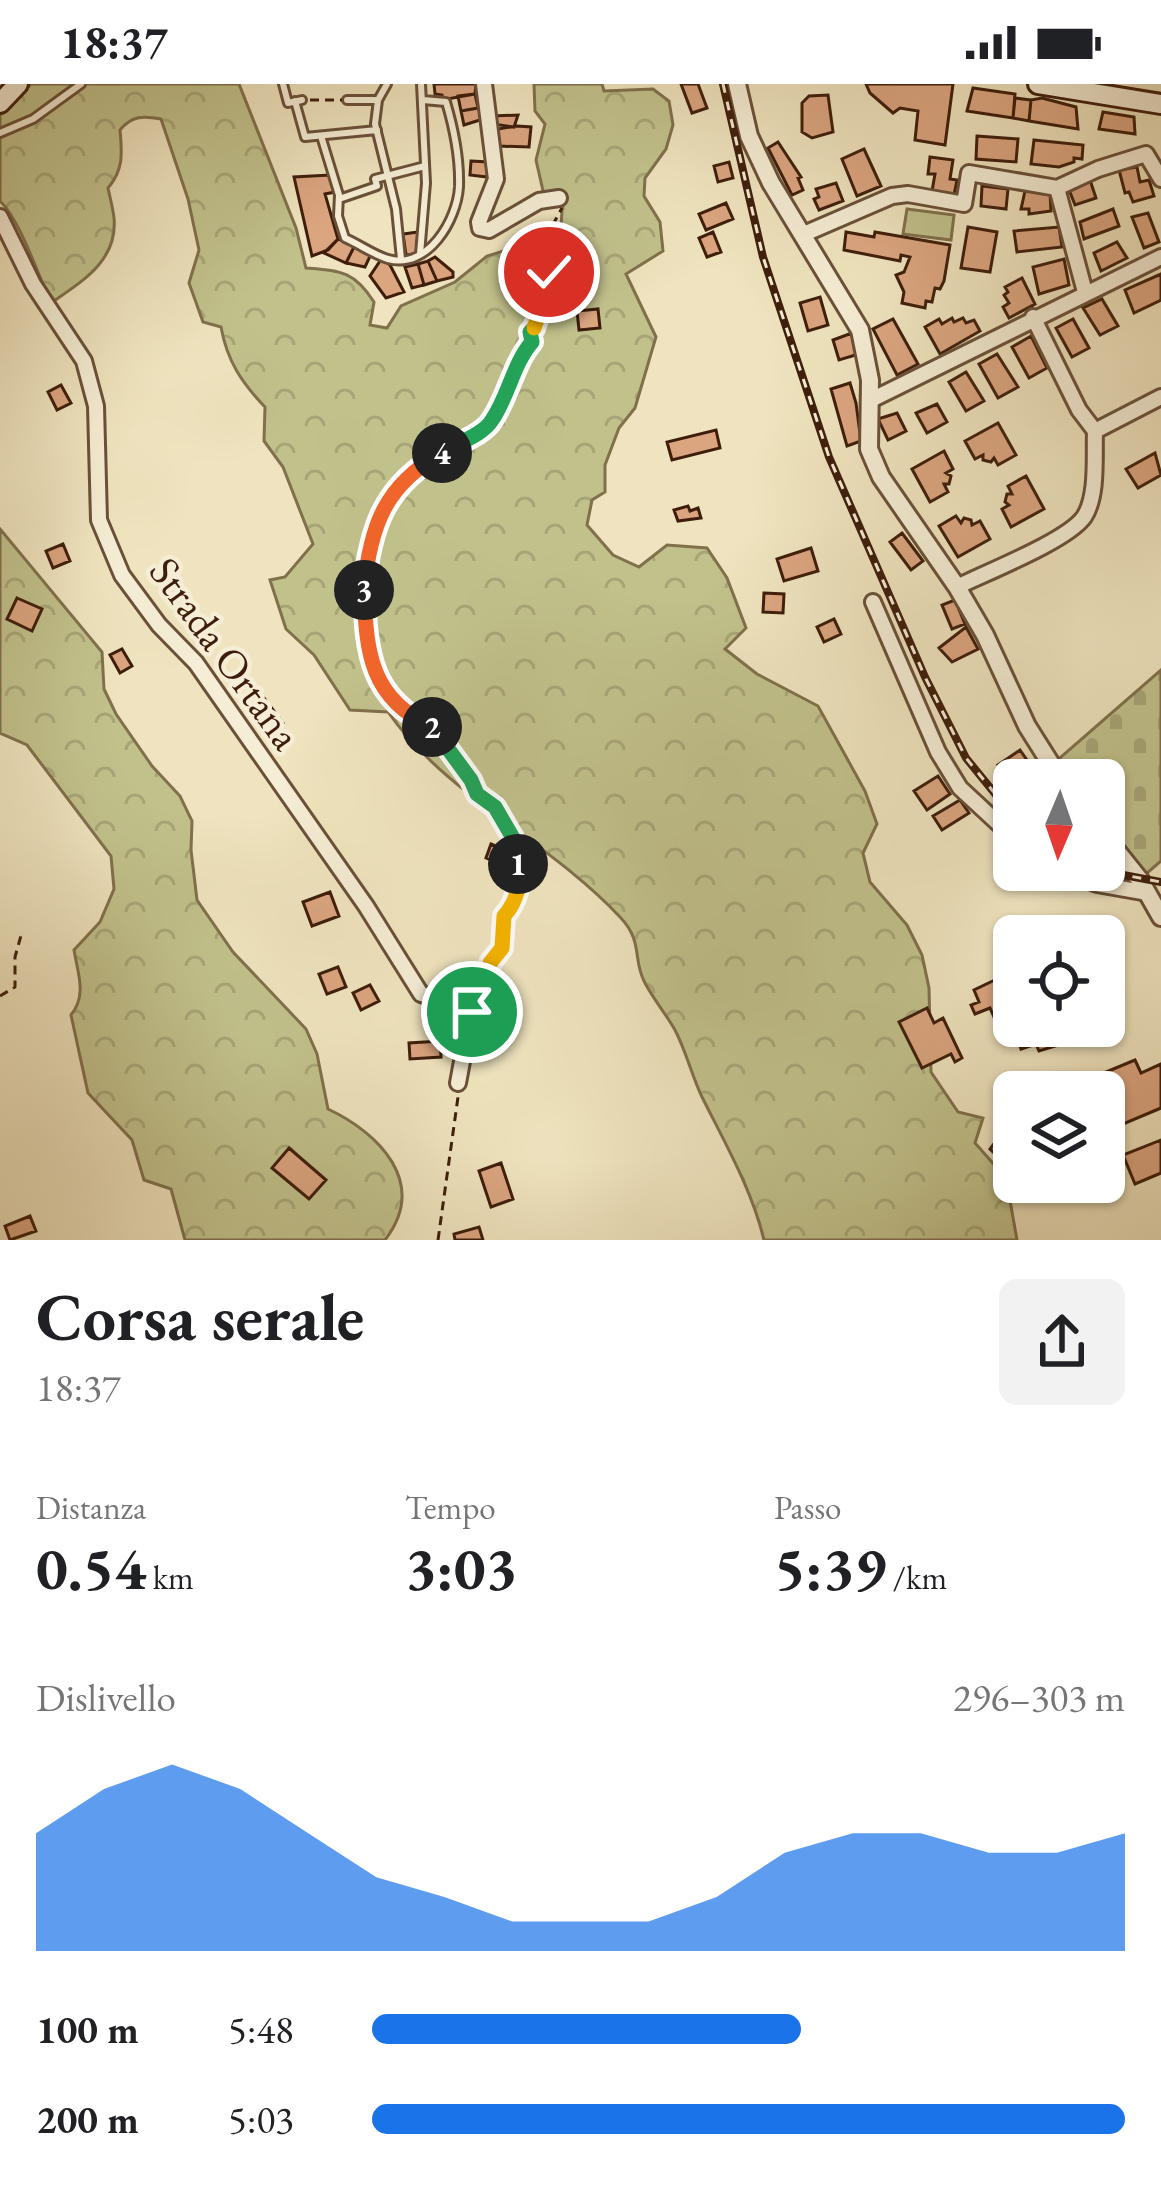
<!DOCTYPE html>
<html lang="it">
<meta charset="utf-8">
<style>
:root{--surface:#fff;--page:#f2f2f2;--text:#202124;--muted:#757577;--accent:#1a73e8}
body{margin:0;font-family:"EB Garamond",serif;background:var(--page);color:var(--text);height:100vh;display:flex;flex-direction:column;font-size:45px;white-space:nowrap}
*{box-sizing:border-box;margin:0}
p{font-size:39px;color:var(--muted)}
.icon{flex:none;width:66px;height:66px;fill:none;stroke:currentColor;stroke-width:2;stroke-linecap:round;stroke-linejoin:round}
.map{position:relative;height:1156px;overflow:hidden}
.panel{display:flex;flex-direction:column;background:var(--surface);flex:1}
.panel>*{flex:none}
.needle{width:78px;rotate:182deg}
.fabs{position:absolute;left:993px;top:675px;display:grid;gap:24px}
.fabs a{display:grid;place-items:center;width:132px;height:132px;border-radius:18px;background:var(--surface);box-shadow:0 3px 9px #0004;font-size:60px}
.pin{position:absolute;display:grid;place-items:center;width:102px;height:102px;color:#fff;margin:-51px;border:6px solid #fff;border-radius:50%;box-shadow:0 3px 12px #0007}
.km{position:absolute;width:60px;height:60px;margin:-30px;border-radius:50%;background:#222;color:#fff;font-size:33px;line-height:60px;text-align:center}
.round{display:grid;place-items:center;flex:none;width:126px;height:126px;border-radius:18px;background:var(--page)}
.head{display:flex;align-items:center;justify-content:space-between;height:204px;padding:0 36px}
h1{font-size:66px;font-weight:700;line-height:90px}
.metrics{display:grid;grid-template-columns:repeat(3,1fr);gap:18px;height:204px;padding:12px 36px}
.metrics div{display:grid;align-content:center}
.metrics b{font-size:60px;font-weight:700}
.metrics small{font-size:33px;font-weight:400}
.metrics p{font-size:33px}
.chart{height:336px;padding:24px 36px}
.chart p{display:flex;justify-content:space-between}
.chart svg{width:100%;height:216px;margin-top:12px;fill:var(--accent);opacity:.7}
ul{padding:0 36px;list-style:none;font-size:39px}
li{display:grid;grid-template-columns:192px 144px 1fr;align-items:center;height:90px}
li i{height:30px;border-radius:15px;background:var(--accent)}
.status{display:flex;justify-content:space-between;align-items:center;height:84px;padding:0 60px;background:var(--surface);direction:ltr}
.status svg{height:33px;fill:currentColor}
.map>svg:first-child{display:block}
.forest{fill:url(#forest-crowns);stroke:#80704c;stroke-width:3}
.cemetery{fill:url(#cemetery-stones);stroke:#80704c;stroke-width:3}
.pitch{fill:#c1c18c;stroke:#80704c;stroke-width:3}
.building{fill:#dba580;stroke:#3e1e0b;stroke-width:3}
.lines{fill:none;stroke-linecap:round;stroke-linejoin:round}
.service-casing{stroke:#6a5038;stroke-width:12}
.minor-casing{stroke:#6a5038;stroke-width:20}
.tertiary-casing{stroke:#6a5038;stroke-width:22}
.secondary-casing{stroke:#3e1e0b;stroke-width:24}
.path{stroke:#3e1e0b;stroke-width:3;stroke-dasharray:9 6;stroke-linecap:butt}
.service{stroke:#f5edd5;stroke-width:6}
.minor{stroke:#f5edd5;stroke-width:14}
.tertiary{stroke:#f5edd5;stroke-width:16}
.secondary{stroke:#f5edd5;stroke-width:18}
.rail-casing{stroke:#3e1e0b;stroke-width:8}
.rail{stroke:#f5edd5;stroke-width:3;stroke-dasharray:9;stroke-linecap:butt}
.split-1-casing{stroke:#fff;stroke-width:24}
.split-2-casing{stroke:#fff;stroke-width:24}
.split-3-casing{stroke:#fff;stroke-width:24}
.split-4-casing{stroke:#fff;stroke-width:24}
.split-5-casing{stroke:#fff;stroke-width:24}
.split-6-casing{stroke:#fff;stroke-width:24}
.split-1{stroke:#f5b400;stroke-width:15}
.split-2{stroke:#22a559;stroke-width:15}
.split-3{stroke:#f0652b;stroke-width:15}
.split-4{stroke:#f0652b;stroke-width:15}
.split-5{stroke:#22a559;stroke-width:15}
.split-6{stroke:#f5b400;stroke-width:15}
.labels{text-anchor:middle;stroke-width:9;stroke-linejoin:round;paint-order:stroke}
.street-label{font-size:42px;fill:#3e1e0b;stroke:#f5edd5}
</style>
<div class="status"><b>18:37</b><svg viewBox="0 0 49 12"><path d="M0 12V9h3v3zM5 12V6h3v6zM10 12V3h3v9zM15 12V0h3v12zM26 1h20v11H26zM47 4h2v5h-2z"/></svg></div>
<div class="map">
<svg width="1161" height="1156" viewBox="0 0 1161 1156">
<defs>
<pattern id="forest-crowns" width="20" height="18" patternUnits="userSpaceOnUse" patternTransform="scale(3)"><rect width="20" height="18" fill="#c1c18c"/><path d="M2 6a3 3 0 1 1 6 0M12 15a3 3 0 1 1 6 0" fill="none" stroke="#a7a577"/></pattern>
<pattern id="cemetery-stones" width="16" height="16" patternUnits="userSpaceOnUse" patternTransform="scale(3)"><rect width="16" height="16" fill="#c1c18c"/><path d="M2 7V4a2 2 0 0 1 4 0v3zM10 15v-3a2 2 0 0 1 4 0v3z" fill="#a7a577"/></pattern>
</defs>
<rect width="100%" height="100%" fill="#efe4bf"/>
<filter id="stains"><feTurbulence type="fractalNoise" baseFrequency=".00167" numOctaves="4"/><feColorMatrix values="0 0 0 0 .2 0 0 0 0 .09 0 0 0 0 .02 0 0 0 .5 -.17"/></filter>
<radialGradient id="worn" r=".72"><stop offset=".6" stop-color="#630" stop-opacity="0"/><stop offset="1" stop-color="#630" stop-opacity=".3"/></radialGradient>
<path class="forest" d="M31,0h208l57,144 10,40c35,3 48,3 68,34l-4,23 17,3 14,-22 54,-24 32,-26 53,-16 21,-14 2,-29 -19,-2 -8,-35 9,-36 -10,-13 -1,-27h68l2,7 49,-2 16,12 4,24 -7,24 -21,29 -1,18 16,26 3,29 -37,23 30,63 -21,71 -16,20 -14,37v27l-13,8 -5,25 26,30 26,12 28,-22 40,3 20,30 19,50 -21,21 32,25 61,32 47,85 12,33 -14,29 7,29 37,43 15,30 7,33 2,84 27,40 25,6 -8,25 31,35 11,62h-253c-12,-50 -39,-97 -62,-143 -10,-21 -16,-46 -27,-67 -9,-16 -21,-30 -30,-47 -13,-23 -1,-41 -25,-66 -71,-76 -173,-121 -232,-205l-38,-2 -36,-55 -28,-26 -16,-49 15,-3 28,-33 -30,-77 -19,-26 1,-34c-23,-24 -38,-46 -44,-80l-18,-5 -14,-39 10,-33 -11,-51 -27,-80c-17,-3 -29,-4 -41,11 2,23 4,39 -12,58 2,10 5,20 6,30 4,43 -33,64 -63,85 -13,-28 -31,-83 -51,-102v-86z
M0,445l102,123 2,37 12,25 36,52 28,30 12,25 -1,29 6,50 36,52 73,77 11,25 11,55c51,24 101,74 57,131h-200l-14,-51 -27,-9 -12,-40 -44,-47 -17,-78c16,-20 7,-41 3,-65l26,-28 14,-33 -3,-33 -84,-111 -27,-12z"/>
<path class="cemetery" d="M1161,586v191l-15,13 -42,-49v-45h-38l-13,-16z"/>
<path class="pitch" d="M907,125l47,6 -3,25 -48,-6z"/>
<path class="building" d="M434,0h42l-1,10 -33,6v-5l-7,-1z
M681,0h17l9,24 -15,5z
M866,0h87l-8,61 -30,-5 3,-29 -18,-3 -7,5 -23,-20z
M973,4l42,6 -2,24 -46,-7z
M475,10l3,14 -17,3 -3,-15z
M828,11l5,37 -21,6 -10,-6v-29l7,-7z
M1015,14l16,2 -2,21 -16,-3z
M1042,14l34,9 2,22 -49,-8 2,-21z
M478,24l5,11 -19,6 -3,-14z
M1103,28l31,5 1,17 -36,-5z
M518,31l-4,12 -21,-3v-8z
M517,42l14,1 -2,20 -31,-1v-17z
M977,52l41,3 -2,23 -40,-3z
M1034,56l49,5 -1,14 -8,-1v4l-15,5 -28,-3z
M778,58l23,35 -3,1 5,12 -11,5 -24,-47z
M864,65l17,37 -24,10 -15,-37z
M930,73l23,3 -3,19 7,1 -3,15 -22,-4 3,-17h-7z
M471,77l17,1 -1,15 -17,-2z
M729,78l4,16 -15,4 -4,-16z
M1137,83l3,15 9,-2 5,16 -21,6 -4,-10 -4,1 -6,-23z
M330,91l5,17 -10,2 13,45 -10,11 -16,6 -18,-79z
M1090,96l6,18 -21,7 -7,-18z
M836,99l7,18 -24,9 -5,-11 5,-2 -3,-8z
M982,102l26,3 -2,20 -25,-3z
M1025,107l25,2 1,18 -22,3v-5h-8z
M726,119l7,16 -27,11 -7,-16z
M1113,125l6,17 -35,13 -4,-17z
M1148,129l11,29 -15,6 -12,-31z
M968,143l29,5 -7,40 -29,-4z
M1059,143l3,20 -45,5 -3,-21z
M418,148l-2,22 -10,1 -3,-21z
M713,148l8,20 -14,5 -8,-19z
M846,148l28,5 1,-5 75,13 -6,36 -4,8 -5,-1 -3,14 -6,-1 -1,7 -23,-5 2,-11 -8,-17 8,-3 6,-15 -9,-2 -1,6 -56,-11z
M338,155l17,6 -9,18 -22,-10z
M1117,158l10,16 -26,13 -7,-18z
M355,161l17,7 -7,15 -19,-4z
M435,173l18,15v5l-16,4 -9,-20z
M382,174l8,7 14,27 -18,6 -16,-22z
M1064,175l5,26 -30,9 -6,-27z
M428,177l9,20 -13,4 -6,-21z
M418,180l6,21 -12,3 -7,-21z
M1161,190v26l-27,13 -9,-23z
M1022,194l13,26 -26,14 -6,-11 6,-4 -5,-8 4,-3 -3,-5z
M820,213l8,28 -20,6 -8,-28z
M1102,215l16,27 -18,9 -17,-27z
M598,225l2,19 -21,2 -2,-19z
M952,234l2,4 9,-4 3,5 8,-3 6,11 -40,23 -15,-27 14,-8 3,5z
M893,235l25,45 -21,11 -24,-46z
M1073,235l16,29 -17,9 -16,-29z
M852,249l7,21 -20,6 -6,-20z
M1031,252l16,32 -18,10 -17,-31z
M997,270l21,33 -20,11 -19,-34z
M966,288l18,29 -18,10 -17,-29z
M850,299l6,20 5,38 -14,5 -16,-57z
M61,301l10,18 -14,7 -9,-18z
M937,320l10,18 -20,11 -11,-20z
M897,329l9,18 -18,9 -10,-21z
M998,339l18,32 -18,10 -4,-7 -3,4 -8,-2v-5l-8,4 -10,-18z
M716,346l4,18 -48,12 -5,-18z
M944,367l9,18 -7,4 5,3 -2,8h-5l4,8 -18,10 -18,-33z
M1155,369l6,22 -23,13 -12,-19z
M1026,392l18,33 -33,18 -9,-18 7,-4 -4,-3 2,-8h5l-4,-8z
M688,422l2,5 8,-3 3,10 -23,3 -4,-11z
M956,432l5,7 3,-5 7,2 1,5 8,-4 10,18 -32,18 -19,-31z
M902,449l21,28 -12,9 -21,-28z
M63,460l7,17 -17,7 -7,-17z
M811,464l7,23 -34,10 -7,-22z
M764,509l20,1 -1,19 -20,-1z
M17,514l25,11 -10,22 -25,-12z
M955,516l10,24 -13,5 -10,-24z
M834,535l7,15 -17,8 -7,-15z
M966,543l12,22 -26,13 -13,-14z
M122,565l10,17 -12,7 -10,-18z
M264,614l19,25 -15,11 -19,-25z
M1020,666l21,30h-27v9l-16,-24z
M938,692l12,18 -23,16 -13,-19z
M960,716l9,13 -27,17 -9,-14z
M491,760l17,7 -5,14 -17,-7z
M330,808l9,24 -27,10 -9,-24z
M338,883l8,20 -19,7 -8,-20z
M997,895l13,31 -16,7 -4,-9 -15,6 -4,-9 8,-3 -5,-12z
M370,901l9,16 -18,9 -8,-17z
M927,924l7,15 9,-5 19,40 -7,4 -4,-8 -29,14 -23,-46z
M1014,932v10h56l5,14 -36,11 -3,-7 -15,5 -11,-32z
M440,957l1,16 -31,2 -1,-16z
M1135,976l6,13 20,-9v44l-45,19 -12,-35 -10,-15z
M1014,1033v52l-1,2 -23,-22z
M1161,1056v33l-26,11 -12,-29z
M289,1064l37,32 -17,19 -37,-31z
M501,1079l12,36 -22,8 -12,-36z
M30,1132l6,15 -26,9 -5,-14z
M479,1143l4,13h-28l-1,-6z"/>
<g class="lines">
<defs>
<path id="service" d="M283,0l5,19 14,-3
M387,0l-9,16 -3,24 21,85 5,50
M347,16h31
M295,17l10,36 72,-7
M0,49l33,-14 48,-35
M321,52l18,59 -1,21 7,22c14,6 29,17 43,21 40,11 69,-39 71,-72 1,-29 -5,-58 -13,-85l-23,-2
M339,115l38,-13 -2,-7 50,-13
M420,170l6,-71 -5,-99"/>
<path id="minor" d="M484,0l12,95 -17,43 1,6 9,2 50,-29 20,-3
M1057,104l28,104
M0,133l33,67 51,77 12,45 3,114 23,55 37,50 37,38 170,243 55,88 38,10 9,25 -10,54
M804,150l88,-38 16,-2 56,10 5,-31 88,15 41,-19 48,-15 15,25
M871,316l290,-143
M1095,347l66,-34
M957,503c30,-15 110,-46 127,-70 14,-21 10,-61 11,-86l-16,-21 -46,-93
M873,518l65,150 22,36 54,50
M1063,786l34,14 51,9"/>
<path id="tertiary" d="M737,0l12,52 22,47 89,147 10,50 -1,69 12,28 76,110 28,48 42,91 34,54
M1104,751l36,45 21,37"/>
<path id="secondary" d="M1038,0l123,20
M0,19l18,-19"/>
</defs>
<use href="#service" class="service-casing"/>
<use href="#minor" class="minor-casing"/>
<use href="#tertiary" class="tertiary-casing"/>
<use href="#secondary" class="secondary-casing"/>
<path class="path" d="M310,16h32
M0,912l15,-9v-30l7,-25
M475,927l11,-17 4,-31 12,-15 2,-33c29,-28 13,-83 -12,-110 -1,-1 -14,-10 -15,-11 -17,-21 -31,-47 -48,-70 -26,-2 -49,-32 -55,-56 -12,-55 -17,-142 26,-186 22,-22 79,-42 92,-62 9,-12 13,-29 19,-42 5,-10 9,-12 10,-24l12,-12 -3,-10c17,-20 14,-51 27,-74l-6,-30 11,-20
M438,1156l20,-143"/>
<use href="#service" class="service"/>
<use href="#minor" class="minor"/>
<use href="#tertiary" class="tertiary"/>
<use href="#secondary" class="secondary"/>
<defs>
<path id="rail" d="M723,0l40,173 66,200 96,220 41,81 48,59
M1097,786l64,12"/>
</defs>
<use href="#rail" class="rail-casing"/>
<use href="#rail" class="rail"/>
</g>
<g class="lines">
<defs>
<path id="split-1" d="M472,928l14,-18 4,-31 12,-15 2,-32c12,-13 19,-36 14,-52"/>
<path id="split-2" d="M432,643l39,53 6,14 18,13 18,31 5,26"/>
<path id="split-3" d="M364,506c2,64 7,109 68,137"/>
<path id="split-4" d="M364,506c6,-64 21,-105 78,-137"/>
<path id="split-5" d="M442,369c15,-10 41,-18 50,-33 17,-25 21,-56 40,-78l-2,-10 4,-4"/>
<path id="split-6" d="M534,244l17,-48 -2,-8"/>
</defs>
<use href="#split-1" class="split-1-casing"/>
<use href="#split-2" class="split-2-casing"/>
<use href="#split-3" class="split-3-casing"/>
<use href="#split-4" class="split-4-casing"/>
<use href="#split-5" class="split-5-casing"/>
<use href="#split-6" class="split-6-casing"/>
<use href="#split-1" class="split-1"/>
<use href="#split-2" class="split-2"/>
<use href="#split-3" class="split-3"/>
<use href="#split-4" class="split-4"/>
<use href="#split-5" class="split-5"/>
<use href="#split-6" class="split-6"/>
</g>
<g class="labels">
<g class="street-label">
<text transform="translate(226 569) rotate(54)" y="15">Strada Ortana</text>
</g>
</g>
<rect width="100%" height="100%" filter="url(#stains)"/>
<rect width="100%" height="100%" fill="url(#worn)"/>
</svg>
<div class="fabs">
<a><svg class="needle" viewBox="-14 -14 28 28"><path d="M0-13l5 13h-10z" fill="#e53935"/><path d="M0 13l5-13h-10z" fill="#757577"/></svg></a>
<a><svg class="icon" aria-label="locate" viewBox="0 0 24 24"><circle cx="12" cy="12" r="6"/><path d="M12 2v4M12 18v4M2 12h4M18 12h4"/></svg></a>
<a><svg class="icon" aria-label="layers" viewBox="0 0 24 24"><path d="M12 4l9 5-9 5-9-5zM3 14l9 5 9-5"/></svg></a>
</div>
<div class="pin" style="left:472px;top:928px;background:#1e9e55"><svg class="icon" aria-label="arrive" viewBox="0 0 24 24"><path d="M6 21V4h12l-3 4 3 4H6"/></svg></div>
<div class="pin" style="left:549px;top:188px;background:#d93025"><svg class="icon" aria-label="check" viewBox="0 0 24 24"><path d="M5 12l5 5 9-10"/></svg></div>
<b class="km" style="left:518px;top:780px">1</b>
<b class="km" style="left:432px;top:643px">2</b>
<b class="km" style="left:364px;top:506px">3</b>
<b class="km" style="left:442px;top:369px">4</b>
</div>
<section class="panel">
<div class="head"><div><h1>Corsa serale</h1><p>18:37</p></div><a class="round"><svg class="icon" aria-label="share" viewBox="0 0 24 24"><path d="M12 15V3M7 8l5-5 5 5M5 13v7h14v-7"/></svg></a></div>
<div class="metrics">
<div><p>Distanza</p><b>0.54<small> km</small></b></div>
<div><p>Tempo</p><b>3:03</b></div>
<div><p>Passo</p><b>5:39<small> /km</small></b></div>
</div>
<div class="chart"><p><span>Dislivello</span>296–303 m</p>
<svg viewBox="0 0 160 44" preserveAspectRatio="none"><path d="M0 44V20L10 11L20 6L30 11L40 20L50 29L60 33L70 38L80 38L90 38L100 33L110 24L120 20L130 20L140 24L150 24L160 20V44z"/></svg>
</div>
<ul>
<li><b>100 m</b>5:48<i style="width:57%"></i></li>
<li><b>200 m</b>5:03<i style="width:100%"></i></li>
</ul>
</section>
